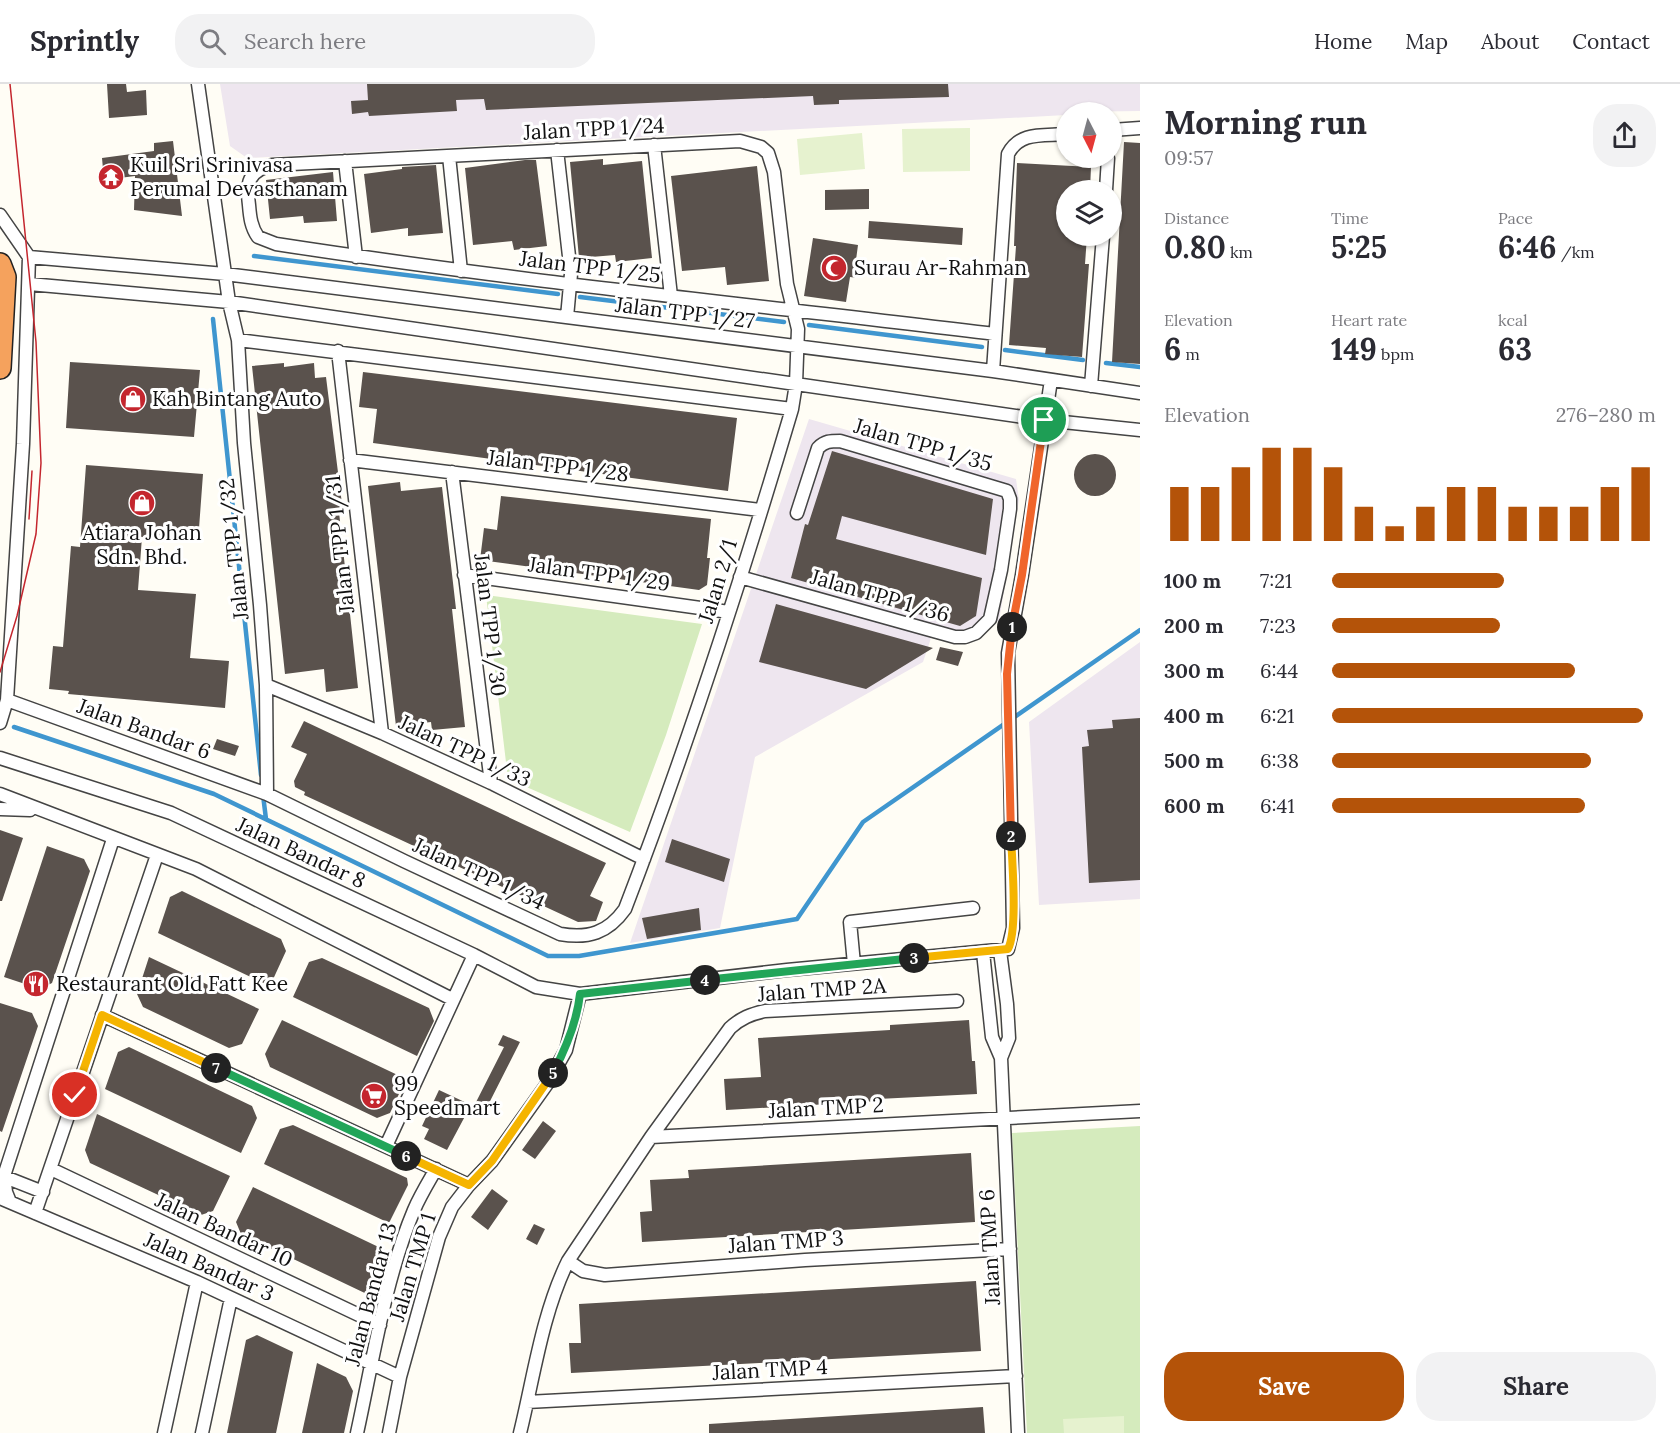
<!DOCTYPE html>
<meta charset="utf-8">
<style>
:root{--surface:#fff;--page:#f2f2f3;--text:#2b2b33;--muted:#7c7c81;--line:#e1e1e2;--accent:#b45309}
body{margin:0;font-family:Lora,serif;background:var(--page);color:var(--text);height:100vh;display:flex;flex-direction:column;font-size:22px;white-space:nowrap}
*{box-sizing:border-box;margin:0}
p{font-size:20px;color:var(--muted)}
.icon{flex:none;width:33px;height:33px;fill:none;stroke:currentColor;stroke-width:2;stroke-linecap:round;stroke-linejoin:round}
.map{position:relative;flex:1;overflow:hidden}
.details{display:flex;flex-direction:column;background:var(--surface);width:540px}
.details>*{flex:none}
.needle{width:39px;rotate:174deg}
.buttons{position:absolute;left:1056px;top:18px;display:grid;gap:12px}
.buttons a{display:grid;place-items:center;width:66px;height:66px;border-radius:50%;background:var(--surface);box-shadow:0 2px 4px #0004;font-size:30px}
.pin{position:absolute;display:grid;place-items:center;width:51px;height:51px;color:#fff;margin:-26px;border:3px solid #fff;border-radius:50%;box-shadow:0 2px 6px #0007}
.km{position:absolute;width:30px;height:30px;margin:-15px;border-radius:50%;background:#222;color:#fff;font-size:16px;line-height:30px;text-align:center}
.round{display:grid;place-items:center;flex:none;width:63px;height:63px;border-radius:24px;background:var(--page)}
.head{display:flex;align-items:center;justify-content:space-between;height:102px;padding:0 24px}
h1{font-size:33px;font-weight:700;line-height:45px}
.figures{display:grid;grid-template-columns:repeat(3,1fr);gap:9px;height:102px;padding:6px 24px}
.figures div{display:grid;align-content:center}
.figures b{font-size:30px;font-weight:700}
.figures small{font-size:16px;font-weight:400}
.figures p{font-size:16px}
.chart{height:168px;padding:12px 24px}
.chart p{display:flex;justify-content:space-between}
.chart svg{width:100%;height:108px;margin-top:6px;stroke:var(--accent);stroke-width:6}
.cta{display:flex;gap:12px;margin-top:auto;padding:12px 24px}
.cta a{flex:1;height:69px;border-radius:24px;background:var(--accent);color:#fff;font-size:24px;font-weight:700;line-height:69px;text-align:center}
.cta a+a{background:var(--page);color:var(--text)}
ul{padding:0 24px;list-style:none;font-size:20px}
li{display:grid;grid-template-columns:96px 72px 1fr;align-items:center;height:45px}
li i{height:15px;border-radius:8px;background:var(--accent)}
header{display:flex;align-items:center;gap:36px;box-sizing:border-box;height:84px;padding:0 30px;background:var(--surface);border-bottom:2px solid var(--line)}
header strong{font-size:28px}
nav{display:flex;gap:33px;margin-inline-start:auto;font-size:21px}
.search{width:420px;height:54px;background:var(--page);display:flex;align-items:center;gap:15px;box-sizing:border-box;padding:0 21px;border-radius:24px;color:var(--muted);font-size:22px}
main{display:flex;flex:1;min-height:0}
.map>svg:first-child{display:block}
.industrial{fill:#eee6ef}
.green{fill:#d5ebbd}
.pitch{fill:#e6f2cf}
.lines{fill:none;stroke-linecap:round;stroke-linejoin:round}
.stream{stroke:#3f96cf;stroke-width:4.5}
.building{fill:#5a524d}
.street-casing{stroke:#444;stroke-width:15}
.highway-casing{stroke:#222;stroke-width:24}
.street{stroke:#fff;stroke-width:12}
.highway{stroke:#f5a25d;stroke-width:21}
.tram{stroke:#c4262e;stroke-width:1.5}
.split-1-casing{stroke:#fff;stroke-width:12}
.split-2-casing{stroke:#fff;stroke-width:12}
.split-3-casing{stroke:#fff;stroke-width:12}
.split-4-casing{stroke:#fff;stroke-width:12}
.split-5-casing{stroke:#fff;stroke-width:12}
.split-6-casing{stroke:#fff;stroke-width:12}
.split-7-casing{stroke:#fff;stroke-width:12}
.split-8-casing{stroke:#fff;stroke-width:12}
.split-1{stroke:#f0652b;stroke-width:8}
.split-2{stroke:#f0652b;stroke-width:8}
.split-3{stroke:#f5b400;stroke-width:8}
.split-4{stroke:#22a559;stroke-width:8}
.split-5{stroke:#22a559;stroke-width:8}
.split-6{stroke:#f5b400;stroke-width:8}
.split-7{stroke:#22a559;stroke-width:8}
.split-8{stroke:#f5b400;stroke-width:8}
.labels{text-anchor:middle;stroke-width:6;stroke-linejoin:round;paint-order:stroke}
.street-label{font-size:21px;fill:#111;stroke:#fff}
.poi-label{font-size:21px;fill:#111;stroke:#fff;text-anchor:start}
</style>
<header>
<strong>Sprintly</strong>
<div class="search"><svg class="icon" aria-label="search" viewBox="0 0 24 24"><circle cx="10" cy="10" r="6"/><path d="M15 15l6 6"/></svg>Search here</div>
<nav><a>Home</a><a>Map</a><a>About</a><a>Contact</a></nav>
</header>
<main>
<div class="map">
<svg width="1140" height="1349" viewBox="0 0 1140 1349">
<rect width="100%" height="100%" fill="#fffdf5"/>
<path class="industrial" d="M220,0h920v27l-74,1v3l-819,43 -17,-12z
M809,335l207,60 3,21 -20,121 -33,11h-11l-20,-6 -12,36 -168,95 -35,171 -90,15z
M1140,558v257l-101,6 -10,-183z"/>
<path class="green" d="M486,511l216,29 -36,111 -36,97 -122,-53z
M1140,1042v307h-113l-15,-300z"/>
<path class="pitch" d="M970,44v43l-67,1 -1,-43z
M862,49l3,36 -65,6 -3,-36z
M1124,1332v17h-60l-1,-14z"/>
<g class="lines">
<path class="stream" d="M254,172l304,38
M580,213l204,25
M213,235l48,456
M809,241l173,22
M1005,266l78,10
M1106,279l34,4
M14,643l200,67 334,162h31l218,-37 66,-97 277,-192
M263,711l3,24"/>
</g>
<path class="building" d="M107,0h19l1,8 19,-2 1,25 -38,3z
M367,0h581l1,13 -110,3v4l-25,1 -1,-9 -327,14 -2,-11 -28,1 1,11 -88,5 -1,-4 -16,2 -1,-13 17,-1z
M173,57l9,75 -48,-6 1,-34 -31,4 -2,-22 52,-7v-8z
M1124,58l16,1v221l-28,-2z
M603,75v6l39,-4 10,97 -36,4 -1,-7 -36,3 -9,-96z
M525,76h11l11,86 -33,4 -2,-9 -39,4 -8,-77z
M1017,79l74,4 -1,23h-24v46h21l-2,28h4l-7,93 -37,-3 1,-6 -37,-3 7,-99h-2z
M436,81l7,68 -35,3v-8l-37,5 -7,-59 38,-5v-2z
M757,82l12,115 -42,4 -2,-18 -43,4 -11,-95z
M333,88l4,49 -33,2 -1,-7 -33,3 -4,-39z
M869,105v20l-44,1v-20z
M869,137l94,7 -1,17 -94,-7z
M813,154l45,7 -2,15h5l-3,18 -8,-1 -4,25 -42,-6z
M70,278l130,8 -6,67 -128,-9z
M284,279v4l30,-4 1,15 11,-1 17,135h-4l19,176 -32,4 -2,-23 -39,5 -33,-308z
M363,288l374,46 -9,73 -355,-48 4,-34 -18,-2z
M832,367l161,48 -7,56 -144,-39 -6,23 146,39 -6,38 -16,10 -169,-48 14,-54 3,1z
M1074 391a21 21 0 1 1 42 0a21 21 0 1 1-42 0Z
M86,381l117,9 -5,68 -56,-5 -4,53 58,4 -6,64 39,3 -4,47 -157,-14 1,-3 -20,-2 4,-43 10,1 8,-101 9,1z
M400,398l1,9 41,-4 14,122h-4l13,118 -33,3 -1,-8 -35,4 -28,-240z
M501,412l210,23 -4,39h3l-3,27 -8,5 -219,-30 4,-32 13,2z
M776,520l157,44 -67,41 -107,-27z
M940,563l23,5 -5,14 -22,-6z
M1140,634v162l-51,3 -7,-136 7,-1 -2,-16 26,-2 -1,-8z
M304,637l302,142 -16,33 13,6 -7,19 -18,1 -274,-127 1,-3 -10,-5 -1,-6 13,-27 -16,-7z
M217,655l22,7 -4,10 -22,-7z
M0,746l23,8 -21,63h-2z
M672,755l58,20 -6,23 -59,-20z
M47,762l37,13 6,12 -38,112 -12,6 -36,-12z
M182,807l99,48 5,12 -16,35 -112,-53 12,-36z
M699,824l2,22 -54,9 -5,-21z
M149,873l110,52 -17,35 -13,4 -86,-41 -6,-13z
M322,874l107,50 5,13 -17,35 -124,-59 16,-35z
M0,919l32,10 6,13 -36,106 -2,-1z
M282,936l124,59 -16,34 -13,5 -107,-51 -5,-13z
M969,936l3,41h3l2,33 -99,5 1,2 -153,9 -2,-31 37,-2 -3,-39 132,-8v-5z
M503,951l17,7 -37,73 -11,-5 32,-63 -6,-2z
M129,963l123,59 5,12 -16,35 -136,-64 13,-37z
M439,1006l32,15 -24,45 -23,-11 5,-10 -7,-3z
M97,1030l133,62 -17,35 -12,4 -111,-52 -5,-13z
M543,1037l13,10 -21,28 -13,-9z
M293,1041l114,53 1,7 -19,38 -125,-59 16,-35z
M971,1069l4,69 -333,20 -2,-30 12,-1 -2,-31 39,-2 -1,-8z
M253,1103l136,65 -10,39 -8,5 -130,-62 -5,-12z
M492,1105l16,12 -20,29 -17,-13z
M534,1140l11,5 -8,16 -11,-6z
M976,1197l5,70 -410,22 -2,-30h12l-2,-39z
M257,1251l36,17 -17,81h-49l19,-93z
M317,1279l29,14 7,14 -9,42h-42z
M983,1323l2,26h-276v-9z"/>
<g class="lines">
<defs>
<path id="street" d="M198,0l31,218 9,38 6,103 16,162 6,80 1,109
M1112,46l28,-2
M654,61l17,151
M557,66l14,124 -4,43
M449,72l12,115
M345,77l11,96
M1106,106l2,-32
M0,131l29,42 -6,187 -16,256 -7,23
M29,173l196,17 768,97 147,22
M29,200l200,18 815,118 96,10
M238,256l554,69
M338,267l44,382
M993,287l15,-217c12,-23 35,-18 58,-20
M1091,302l12,-150
M350,376l410,50
M452,388l39,311
M464,491l265,37
M740,493l215,60h10l11,-4 14,-14 11,-49 9,-61v-10l-3,-8 -167,-50c-10,0 -15,0 -22,7l-21,65
M266,601l116,48 109,50 153,76
M7,616l260,94 137,67 156,73c28,5 48,-1 65,-25 63,-164 117,-331 167,-500l4,-25 2,-55 -11,-45 -13,-112 -6,-19 -7,-6 -21,-6 -468,24c-24,6 -26,18 -23,40 1,12 2,22 9,32l18,7c239,37 480,61 719,90
M0,674l171,55 303,142 62,32 44,7 207,-24 221,-21 5,-21 -5,-275 14,-78 29,-195
M0,710l196,75 256,130
M0,725l30,1
M1000,867l7,53 2,34 -8,20
M983,868l9,85 9,21 17,375
M854,880l-4,-42 123,-14
M102,931l367,170
M651,1053l489,-26
M386,1062l88,-191
M51,1085l329,156
M0,1091l43,17
M0,1114l197,84 203,95
M10,1118l-4,-10 -2,-16 109,-337
M35,1129l122,-358
M568,1177l15,10 22,4 200,-15 205,-11
M527,1318l489,-26
M164,1349l33,-151
M202,1349l29,-135
M357,1349c16,-73 28,-154 57,-223 6,-14 14,-27 22,-41
M389,1349l11,-56 39,-140 13,-30 17,-22 23,-24 55,-77 19,-34 14,-56
M520,1349c14,-57 22,-119 48,-172l83,-124 79,-109c11,-10 21,-14 35,-17l192,-10"/>
<path id="highway" d="M0,180l5,13 -5,91"/>
</defs>
<use href="#street" class="street-casing"/>
<use href="#highway" class="highway-casing"/>
<use href="#street" class="street"/>
<use href="#highway" class="highway"/>
<path class="tram" d="M29,435l3,-48
M0,588l17,-56 19,-82 5,-71 -5,-121 -26,-258"/>
</g>
<g class="lines">
<defs>
<path id="split-1" d="M1012,543l10,-52 22,-155"/>
<path id="split-2" d="M1011,752l-4,-162 5,-47"/>
<path id="split-3" d="M914,874l94,-9c10,-19 4,-88 3,-113"/>
<path id="split-4" d="M705,896l209,-22"/>
<path id="split-5" d="M553,989c13,-25 24,-51 27,-79l125,-14"/>
<path id="split-6" d="M406,1072l63,29 23,-24 61,-88"/>
<path id="split-7" d="M216,984l190,88"/>
<path id="split-8" d="M75,1011l27,-80 114,53"/>
</defs>
<use href="#split-1" class="split-1-casing"/>
<use href="#split-2" class="split-2-casing"/>
<use href="#split-3" class="split-3-casing"/>
<use href="#split-4" class="split-4-casing"/>
<use href="#split-5" class="split-5-casing"/>
<use href="#split-6" class="split-6-casing"/>
<use href="#split-7" class="split-7-casing"/>
<use href="#split-8" class="split-8-casing"/>
<use href="#split-1" class="split-1"/>
<use href="#split-2" class="split-2"/>
<use href="#split-3" class="split-3"/>
<use href="#split-4" class="split-4"/>
<use href="#split-5" class="split-5"/>
<use href="#split-6" class="split-6"/>
<use href="#split-7" class="split-7"/>
<use href="#split-8" class="split-8"/>
</g>
<defs>
<symbol id="temple-disc" viewBox="-11 -11 22 22"><circle r="9.5" fill="#c4262e" stroke="#fff"/><path d="M0-6L5-2H3V0L6.5 2.5H4V6H1.5V3h-3V6H-4V2.5H-6.5L-3 0V-2H-5Z" fill="#fff"/></symbol>
<symbol id="mosque-disc" viewBox="-11 -11 22 22"><circle r="9.5" fill="#c4262e" stroke="#fff"/><path d="M3.5-4.9A6 6 0 1 0 3.5 4.9A5 5 0 1 1 3.5-4.9Z" fill="#fff"/></symbol>
<symbol id="shop-disc" viewBox="-11 -11 22 22"><circle r="9.5" fill="#c4262e" stroke="#fff"/><path d="M-5-2.5h2.3a2.7 3.5 0 0 1 5.4 0H5L5.5 6h-11ZM-1.5-2.5h3a1.5 2.3 0 0 0-3 0Z" fill="#fff"/></symbol>
<symbol id="restaurant-disc" viewBox="-11 -11 22 22"><circle r="9.5" fill="#c4262e" stroke="#fff"/><path d="M-5-6h1v4h1v-4h1v4h1v-4h1v5L-1.5 .5V6h-2V.5L-5-1ZM5-6V6H3V1.5H1.5Q1.5-4 5-6Z" fill="#fff"/></symbol>
<symbol id="supermarket-disc" viewBox="-11 -11 22 22"><circle r="9.5" fill="#c4262e" stroke="#fff"/><path d="M-6-5.5h2.5l.6 2H6L4.5 2H-2.5L-4.4-4H-6ZM-1.5 3.2a1.3 1.3 0 1 0 .1 0ZM3 3.2a1.3 1.3 0 1 0 .1 0Z" fill="#fff"/></symbol>
</defs>
<g fill-rule="evenodd">
<use href="#temple-disc" x="96" y="78" width="30" height="30"/>
<use href="#mosque-disc" x="819" y="169" width="30" height="30"/>
<use href="#shop-disc" x="118" y="300" width="30" height="30"/>
<use href="#shop-disc" x="127" y="404" width="30" height="30"/>
<use href="#restaurant-disc" x="21" y="885" width="30" height="30"/>
<use href="#supermarket-disc" x="359" y="997" width="30" height="30"/>
</g>
<g class="labels">
<g class="street-label">
<text transform="translate(594 45) rotate(-3)" y="7">Jalan TPP 1/24</text>
<text transform="translate(590 183) rotate(7)" y="7">Jalan TPP 1/25</text>
<text transform="translate(685 229) rotate(7)" y="7">Jalan TPP 1/27</text>
<text transform="translate(923 361) rotate(16)" y="7">Jalan TPP 1/35</text>
<text transform="translate(558 382) rotate(7)" y="7">Jalan TPP 1/28</text>
<text transform="translate(340 460) rotate(-96)" y="7">Jalan TPP 1/31</text>
<text transform="translate(234 465) rotate(-96)" y="7">Jalan TPP 1/32</text>
<text transform="translate(599 490) rotate(8)" y="7">Jalan TPP 1/29</text>
<text transform="translate(718 497) rotate(-73)" y="7">Jalan 2/1</text>
<text transform="translate(880 512) rotate(16)" y="7">Jalan TPP 1/36</text>
<text transform="translate(490 541) rotate(83)" y="7">Jalan TPP 1/30</text>
<text transform="translate(144 645) rotate(20)" y="7">Jalan Bandar 6</text>
<text transform="translate(465 667) rotate(25)" y="7">Jalan TPP 1/33</text>
<text transform="translate(301 769) rotate(25)" y="7">Jalan Bandar 8</text>
<text transform="translate(479 790) rotate(25)" y="7">Jalan TPP 1/34</text>
<text transform="translate(822 906) rotate(-4)" y="7">Jalan TMP 2A</text>
<text transform="translate(826 1024) rotate(-3)" y="7">Jalan TMP 2</text>
<text transform="translate(224 1146) rotate(25)" y="7">Jalan Bandar 10</text>
<text transform="translate(786 1158) rotate(-4)" y="7">Jalan TMP 3</text>
<text transform="translate(990 1163) rotate(-93)" y="7">Jalan TMP 6</text>
<text transform="translate(209 1183) rotate(24)" y="7">Jalan Bandar 3</text>
<text transform="translate(413 1183) rotate(-73)" y="7">Jalan TMP 1</text>
<text transform="translate(371 1210) rotate(-75)" y="7">Jalan Bandar 13</text>
<text transform="translate(770 1286) rotate(-3)" y="7">Jalan TMP 4</text>
</g>
<g class="poi-label">
<text x="130" y="88">Kuil Sri Srinivasa<tspan x="130" dy="24">Perumal Devasthanam</tspan></text>
<text x="854" y="191">Surau Ar-Rahman</text>
<text x="152" y="322">Kah Bintang Auto</text>
<text x="142" y="456" text-anchor="middle">Atiara Johan<tspan x="142" dy="24">Sdn. Bhd.</tspan></text>
<text x="56" y="907">Restaurant Old Fatt Kee</text>
<text x="394" y="1007">99<tspan x="394" dy="24">Speedmart</tspan></text>
</g>
</g>
</svg>
<div class="buttons">
<a><svg class="needle" viewBox="-14 -14 28 28"><path d="M0-13l5 13h-10z" fill="#e53935"/><path d="M0 13l5-13h-10z" fill="#7c7c81"/></svg></a>
<a><svg class="icon" aria-label="layers" viewBox="0 0 24 24"><path d="M12 4l9 5-9 5-9-5zM3 14l9 5 9-5"/></svg></a>
</div>
<div class="pin" style="left:1044px;top:336px;background:#1e9e55"><svg class="icon" aria-label="arrive" viewBox="0 0 24 24"><path d="M6 21V4h12l-3 4 3 4H6"/></svg></div>
<div class="pin" style="left:75px;top:1011px;background:#d93025"><svg class="icon" aria-label="check" viewBox="0 0 24 24"><path d="M5 12l5 5 9-10"/></svg></div>
<b class="km" style="left:1012px;top:543px">1</b>
<b class="km" style="left:1011px;top:752px">2</b>
<b class="km" style="left:914px;top:874px">3</b>
<b class="km" style="left:705px;top:896px">4</b>
<b class="km" style="left:553px;top:989px">5</b>
<b class="km" style="left:406px;top:1072px">6</b>
<b class="km" style="left:216px;top:984px">7</b>
</div>
<section class="details">
<div class="head"><div><h1>Morning run</h1><p>09:57</p></div><a class="round"><svg class="icon" aria-label="share" viewBox="0 0 24 24"><path d="M12 15V3M7 8l5-5 5 5M5 13v7h14v-7"/></svg></a></div>
<div class="figures">
<div><p>Distance</p><b>0.80<small> km</small></b></div>
<div><p>Time</p><b>5:25</b></div>
<div><p>Pace</p><b>6:46<small> /km</small></b></div>
</div>
<div class="figures">
<div><p>Elevation</p><b>6<small> m</small></b></div>
<div><p>Heart rate</p><b>149<small> bpm</small></b></div>
<div><p>kcal</p><b>63</b></div>
</div>
<div class="chart"><p><span>Elevation</span>276–280 m</p>
<svg viewBox="0 0 160 44" preserveAspectRatio="none"><path d="M5 44V22M15 44V22M25 44V14M35 44V6M45 44V6M55 44V14M65 44V30M75 44V38M85 44V30M95 44V22M105 44V22M115 44V30M125 44V30M135 44V30M145 44V22M155 44V14"/></svg>
</div>
<ul>
<li><b>100 m</b>7:21<i style="width:53%"></i></li>
<li><b>200 m</b>7:23<i style="width:52%"></i></li>
<li><b>300 m</b>6:44<i style="width:75%"></i></li>
<li><b>400 m</b>6:21<i style="width:96%"></i></li>
<li><b>500 m</b>6:38<i style="width:80%"></i></li>
<li><b>600 m</b>6:41<i style="width:78%"></i></li>
</ul>
<div class="cta"><a>Save</a><a>Share</a></div>
</section>
</main>
